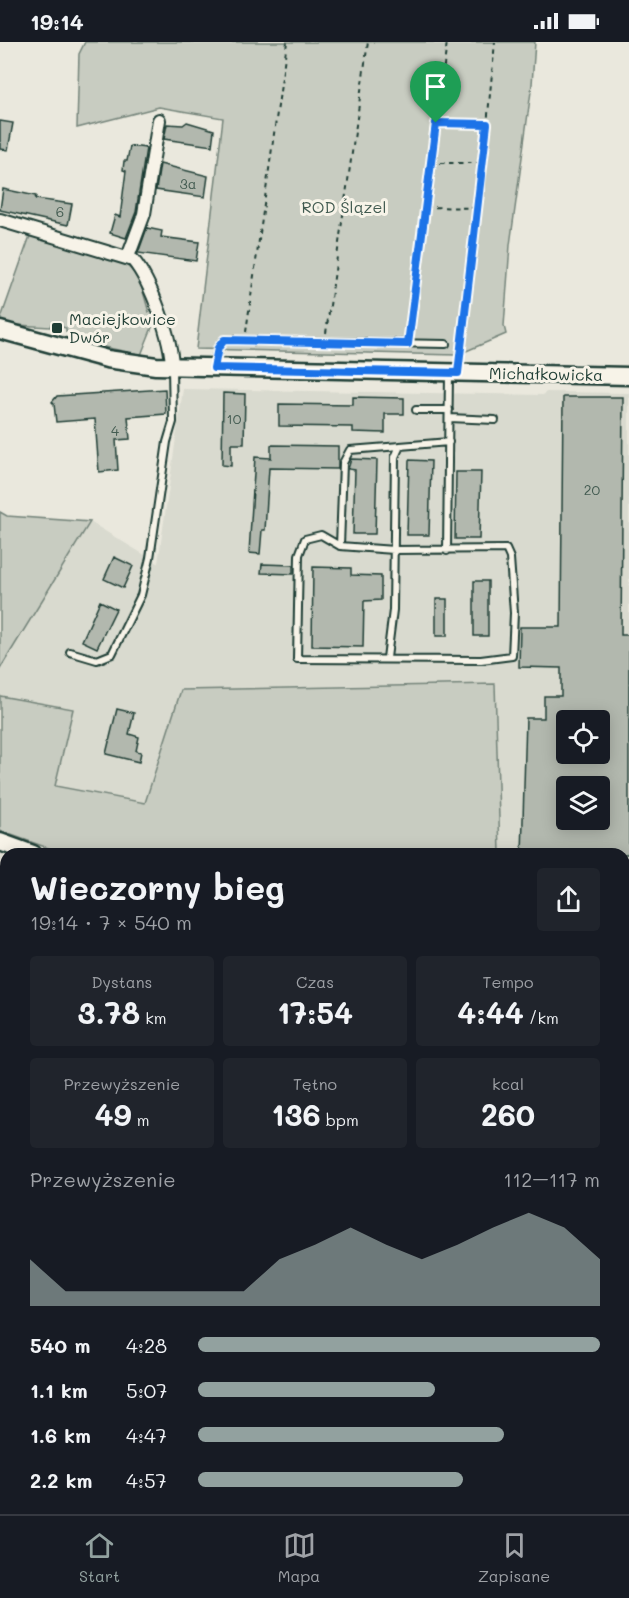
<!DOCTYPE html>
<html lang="pl">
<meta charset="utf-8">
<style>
:root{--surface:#171b24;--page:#20242c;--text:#f1f3f6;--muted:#9ea1a6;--line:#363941;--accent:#92a19f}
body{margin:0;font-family:Mali,sans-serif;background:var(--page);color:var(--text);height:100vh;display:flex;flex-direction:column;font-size:22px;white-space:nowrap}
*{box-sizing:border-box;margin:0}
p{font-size:20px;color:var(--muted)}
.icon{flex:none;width:33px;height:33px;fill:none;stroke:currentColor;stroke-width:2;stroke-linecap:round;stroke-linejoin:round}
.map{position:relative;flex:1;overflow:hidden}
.sheet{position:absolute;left:0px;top:806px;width:630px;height:668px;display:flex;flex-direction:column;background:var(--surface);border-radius:18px 18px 0 0;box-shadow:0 3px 15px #0003}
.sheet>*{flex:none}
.tools{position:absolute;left:556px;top:668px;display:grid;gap:12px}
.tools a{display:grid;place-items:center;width:54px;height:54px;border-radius:6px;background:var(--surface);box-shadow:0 3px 15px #0003;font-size:30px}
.pin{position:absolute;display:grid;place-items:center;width:51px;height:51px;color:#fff;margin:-62px -26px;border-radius:50% 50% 50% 0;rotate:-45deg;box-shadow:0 0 6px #0007}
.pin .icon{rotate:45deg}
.round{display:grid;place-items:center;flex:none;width:63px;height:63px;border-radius:6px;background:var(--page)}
.head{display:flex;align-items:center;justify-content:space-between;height:102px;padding:0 30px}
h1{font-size:33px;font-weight:800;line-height:45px}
.figures{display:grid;grid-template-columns:repeat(3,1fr);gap:9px;height:102px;padding:6px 30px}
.figures div{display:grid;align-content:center;border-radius:6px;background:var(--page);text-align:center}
.figures b{font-size:30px;font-weight:800}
.figures small{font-size:16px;font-weight:400}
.figures p{font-size:16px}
.chart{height:168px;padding:12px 30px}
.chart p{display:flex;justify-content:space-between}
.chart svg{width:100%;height:108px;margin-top:6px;fill:var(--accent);opacity:.7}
ul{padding:0 30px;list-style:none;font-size:20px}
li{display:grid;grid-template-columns:96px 72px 1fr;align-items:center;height:45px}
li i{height:15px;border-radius:8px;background:var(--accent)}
.status{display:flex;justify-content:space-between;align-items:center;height:42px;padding:0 30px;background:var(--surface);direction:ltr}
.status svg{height:16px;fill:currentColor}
.dock{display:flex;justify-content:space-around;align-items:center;height:84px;border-top:2px solid var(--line);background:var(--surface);font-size:16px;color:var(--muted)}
.dock a{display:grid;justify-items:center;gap:3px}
.dock .current{color:var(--accent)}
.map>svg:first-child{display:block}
.built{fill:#d9dacf;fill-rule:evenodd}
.green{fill:#c8ccc1;stroke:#74847a;stroke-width:1.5}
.building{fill:#b2b8ae;stroke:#1f3d34;stroke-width:1.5;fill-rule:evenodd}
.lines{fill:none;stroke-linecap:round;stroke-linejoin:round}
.lane-casing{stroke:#1f3d34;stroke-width:10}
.street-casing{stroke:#1f3d34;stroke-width:16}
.secondary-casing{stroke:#1f3d34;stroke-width:21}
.path{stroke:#1f3d34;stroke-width:2;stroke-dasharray:4.5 4.5;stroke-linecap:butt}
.lane{stroke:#f7f3e8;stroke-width:6}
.street{stroke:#f7f3e8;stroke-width:12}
.secondary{stroke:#f7f3e8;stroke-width:16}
.rail-casing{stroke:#1f3d34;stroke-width:6}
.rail{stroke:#f7f3e8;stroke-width:4;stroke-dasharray:11;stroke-linecap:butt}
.route-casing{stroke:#fff;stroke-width:12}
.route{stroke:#1a73e8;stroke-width:8}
.poi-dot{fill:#1f3d34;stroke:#f7f3e8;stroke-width:2}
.labels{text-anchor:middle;stroke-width:6;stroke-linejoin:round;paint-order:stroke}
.number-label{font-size:14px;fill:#445c52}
.park-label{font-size:16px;fill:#415a50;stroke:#f7f3e8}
.poi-label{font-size:16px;fill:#1f3d34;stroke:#f7f3e8;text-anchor:start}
.street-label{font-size:16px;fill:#1f3d34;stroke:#f7f3e8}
</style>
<div class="status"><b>19:14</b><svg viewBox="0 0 49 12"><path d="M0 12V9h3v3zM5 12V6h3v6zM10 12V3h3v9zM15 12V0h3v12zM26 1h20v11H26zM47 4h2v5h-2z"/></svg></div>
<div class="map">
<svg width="629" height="1472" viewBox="0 0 629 1472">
<rect width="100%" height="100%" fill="#eae8dd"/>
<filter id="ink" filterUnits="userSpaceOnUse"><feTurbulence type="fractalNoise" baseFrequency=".0167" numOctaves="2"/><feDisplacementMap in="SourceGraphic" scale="12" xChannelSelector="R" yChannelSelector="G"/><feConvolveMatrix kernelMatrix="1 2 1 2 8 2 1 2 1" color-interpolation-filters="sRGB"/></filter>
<g filter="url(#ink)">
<path class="built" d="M183,347l360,6 3,-3 83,1v617l-5,-2v-154l-124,-1 -5,-169 -314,6 -36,113 -91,-17 19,-77 -73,-13v-27l90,-147 68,41zM567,678h33v33h-33zM567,744h33v33h-33z
M0,834l6,2v631h387v5h-393z
M624,1206l5,2v264h-198v-5h193z"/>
<path class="green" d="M85,0h450l-3,42 -22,161 -6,81 2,8 -49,21 -261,-6 27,-231 -64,-11 -82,21 2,-74z
M31,191l91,29c20,13 20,29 27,50l3,-1 3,9 -14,35 -37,-8 -38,-15v-4l-15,-4 -1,3 -33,-2 -17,-4z
M0,470l7,4 83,6 -90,147z
M495,642l5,169 -435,1 -65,-23v-135l73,13 -18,77 90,17 36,-113z
M624,966l5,2v183l-5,-2z"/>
<path class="building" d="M0,79l13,2 -5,27 -8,-1z
M187,80l27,8 -2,16 -48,-7 3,-15 16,1z
M130,104l16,2 -10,64 -10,26 -16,-5 5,-18 5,2 6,-46 -3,-1 1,-9h3z
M160,122l48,12 -3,21 -49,-7z
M3,147l33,7 -1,3 37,5 -4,21 -68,-15z
M147,186l15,3 -1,6 38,5 -3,19 -58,-8z
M165,347l1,25 -38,3 2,22 -14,1 2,30 -19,2 -4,-53 -39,3 -2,-18 -2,-2 5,-6z
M223,351l22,1 -1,50h-13v22l-9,-1z
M353,355l51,1v16h-19v19l-32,-1v-5l-74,-1v-22l74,1z
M563,355h60l-2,238h8v219h-107l4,-136h18v-22h17v-28l-42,-1 1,-40h41zM567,678h33v33h-33zM567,744h33v33h-33z
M271,403l67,1v23l-69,-1 -4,62h-3l-2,24 -11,-1 6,-96 16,1z
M351,417l26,1 -2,74h-22l2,-64 -7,-1z
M409,418l22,1 -2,74h-22z
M456,430h25l-2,67h-24z
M114,515l19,9 -10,22 -19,-9z
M262,522l31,1v9l-32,-1z
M313,525l38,1v7l30,1v24l-17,1 -1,46 -51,-1z
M474,539h14v55h-14z
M436,557h11v37h-11z
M100,559l16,8 -19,39 -15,-7z
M117,667l17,4 -5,21 10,3 -3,14 5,1 -2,10 -33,-8z"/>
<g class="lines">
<defs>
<path id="lane" d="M214,323l4,-17 6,-8 222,4
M416,368h33
M449,376l46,2
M321,493l19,11 54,4 112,-1 4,9 4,55 -2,43 -31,4 -184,-1 2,-104 6,-16z
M340,504l3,-83 7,-13 50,-4
M447,509l2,-178
M70,610l27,8 15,-6 29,-59 9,-37 17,-116 6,-20 -1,-54
M387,616l6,-48 2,-153 5,-11 49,-4
M0,945h6
M624,1270l5,2
M624,1388l5,2
M27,1467v5
M204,1467v5
M379,1467v5
M513,1467l5,5"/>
<path id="street" d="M0,178l133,40c18,22 39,79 39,108
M128,215l16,-43 15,-94"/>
<path id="secondary" d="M0,288l107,29 49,7 473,10
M0,800l33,12
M412,1467v5"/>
</defs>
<use href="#lane" class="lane-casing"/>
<use href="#street" class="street-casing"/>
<use href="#secondary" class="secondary-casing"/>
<path class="path" d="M437,82h50
M431,121h52
M426,165l53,1
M246,290l41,-290
M326,291l42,-291
M409,293l38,-293
M460,316l19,-150 16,-166
M624,1151l5,2
M624,1168l5,3"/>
<use href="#lane" class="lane"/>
<use href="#street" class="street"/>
<use href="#secondary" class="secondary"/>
<defs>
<path id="rail" d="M0,840l6,2"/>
</defs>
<use href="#rail" class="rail-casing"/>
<use href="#rail" class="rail"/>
</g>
</g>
<g class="lines" filter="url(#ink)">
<defs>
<path id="route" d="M436,81l51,1 -29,249 -244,-5 4,-20 6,-8 184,4z"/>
</defs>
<use href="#route" class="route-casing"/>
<use href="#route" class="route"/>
</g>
<rect class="poi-dot" x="51" y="280" width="12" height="12" rx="3"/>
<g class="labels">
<g class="number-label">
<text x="188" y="147">3a</text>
<text x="60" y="175">6</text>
<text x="234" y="382">10</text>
<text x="115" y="394">4</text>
<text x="592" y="453">20</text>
</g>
<g class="park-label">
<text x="344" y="171">ROD Ślązel</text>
</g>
<g class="poi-label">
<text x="69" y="283">Maciejkowice<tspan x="69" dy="18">Dwór</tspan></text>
</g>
<g class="street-label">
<text transform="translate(546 332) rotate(1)" y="6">Michałkowicka</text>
</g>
</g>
</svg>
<div class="tools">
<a><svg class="icon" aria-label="locate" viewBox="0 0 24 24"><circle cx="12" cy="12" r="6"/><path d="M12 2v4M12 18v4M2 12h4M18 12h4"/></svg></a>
<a><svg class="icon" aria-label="layers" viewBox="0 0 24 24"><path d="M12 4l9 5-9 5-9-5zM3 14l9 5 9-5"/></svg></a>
</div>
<div class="pin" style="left:436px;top:81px;background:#1e9e55"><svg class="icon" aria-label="arrive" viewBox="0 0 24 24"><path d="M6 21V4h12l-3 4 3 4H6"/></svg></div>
<section class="sheet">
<div class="head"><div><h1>Wieczorny bieg</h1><p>19:14 · 7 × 540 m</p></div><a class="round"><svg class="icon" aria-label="share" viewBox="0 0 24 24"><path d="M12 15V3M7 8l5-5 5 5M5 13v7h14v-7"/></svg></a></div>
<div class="figures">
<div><p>Dystans</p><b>3.78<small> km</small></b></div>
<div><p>Czas</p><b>17:54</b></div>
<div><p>Tempo</p><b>4:44<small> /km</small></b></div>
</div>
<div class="figures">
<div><p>Przewyższenie</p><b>49<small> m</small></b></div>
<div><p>Tętno</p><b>136<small> bpm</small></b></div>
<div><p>kcal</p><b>260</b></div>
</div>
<div class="chart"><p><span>Przewyższenie</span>112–117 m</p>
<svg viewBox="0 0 160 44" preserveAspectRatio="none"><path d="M0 44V25L10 38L20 38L30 38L40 38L50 38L60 38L70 25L80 19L90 12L100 19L110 25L120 19L130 12L140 6L150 12L160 25V44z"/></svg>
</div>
<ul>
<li><b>540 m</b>4:28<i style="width:100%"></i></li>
<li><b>1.1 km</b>5:07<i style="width:59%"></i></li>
<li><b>1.6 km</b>4:47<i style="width:76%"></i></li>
<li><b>2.2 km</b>4:57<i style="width:66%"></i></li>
</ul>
</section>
</div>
<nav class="dock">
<a class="current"><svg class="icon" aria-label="home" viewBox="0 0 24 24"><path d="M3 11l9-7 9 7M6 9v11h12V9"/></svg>Start</a>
<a><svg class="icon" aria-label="map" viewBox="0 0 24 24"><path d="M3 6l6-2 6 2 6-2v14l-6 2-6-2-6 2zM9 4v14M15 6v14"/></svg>Mapa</a>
<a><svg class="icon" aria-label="saved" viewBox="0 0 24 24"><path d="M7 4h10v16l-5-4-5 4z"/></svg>Zapisane</a>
</nav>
